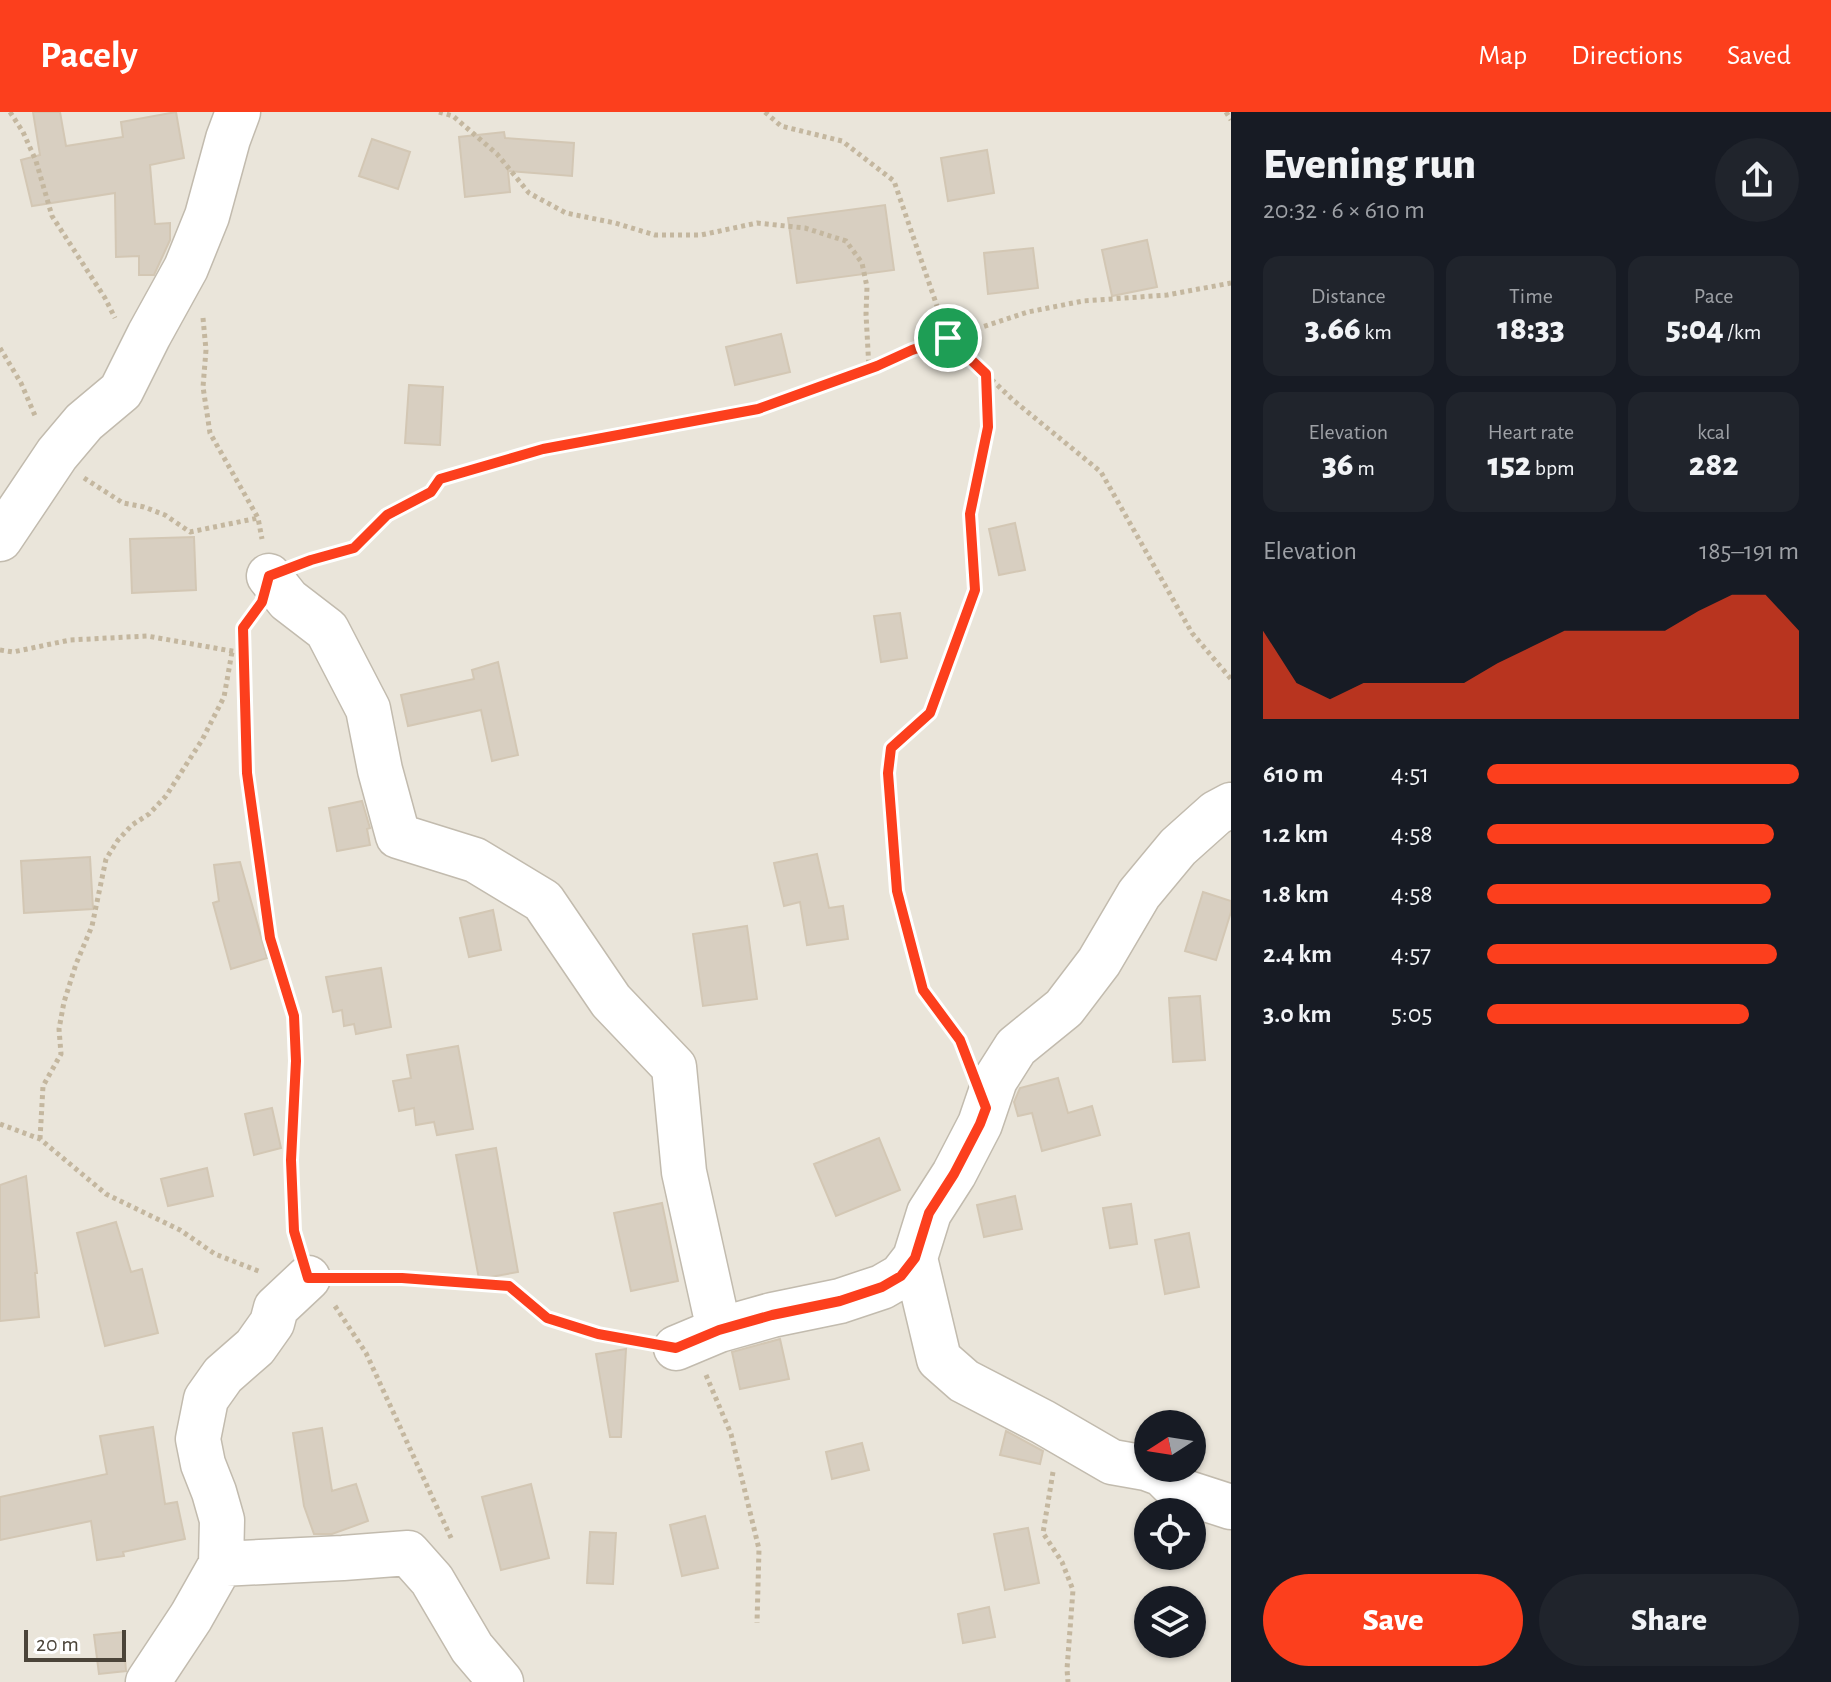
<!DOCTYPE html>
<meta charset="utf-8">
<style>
:root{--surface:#171b24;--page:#20242c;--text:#f1f3f6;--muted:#9ea1a6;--accent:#fc3f1d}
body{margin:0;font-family:"Alegreya Sans",sans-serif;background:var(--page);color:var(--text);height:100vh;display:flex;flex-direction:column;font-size:30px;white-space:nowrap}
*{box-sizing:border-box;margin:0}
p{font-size:26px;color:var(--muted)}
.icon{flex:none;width:44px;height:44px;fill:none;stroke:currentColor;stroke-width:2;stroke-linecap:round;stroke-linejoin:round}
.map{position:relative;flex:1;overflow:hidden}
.panel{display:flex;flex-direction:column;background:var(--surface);width:600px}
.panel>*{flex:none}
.needle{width:52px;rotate:258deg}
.buttons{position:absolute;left:1134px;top:1298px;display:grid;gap:16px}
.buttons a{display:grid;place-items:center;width:72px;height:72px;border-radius:50%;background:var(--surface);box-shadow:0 2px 6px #0004;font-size:40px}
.scale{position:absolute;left:24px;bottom:20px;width:102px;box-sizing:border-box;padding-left:8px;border:4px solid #4b4439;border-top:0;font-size:22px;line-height:28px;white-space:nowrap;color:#4b4439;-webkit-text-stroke:6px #fff;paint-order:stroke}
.pin{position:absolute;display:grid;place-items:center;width:68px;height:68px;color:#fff;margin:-34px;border:4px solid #fff;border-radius:50%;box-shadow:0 2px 8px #0007}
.round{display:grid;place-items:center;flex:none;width:84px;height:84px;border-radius:42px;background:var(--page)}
.overview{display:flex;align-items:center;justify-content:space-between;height:136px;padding:0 32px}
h1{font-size:44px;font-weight:800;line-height:60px}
.metrics{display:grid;grid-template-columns:repeat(3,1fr);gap:12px;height:136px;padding:8px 32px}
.metrics div{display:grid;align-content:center;border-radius:16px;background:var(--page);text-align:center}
.metrics b{font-size:34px;font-weight:800}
.metrics small{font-size:22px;font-weight:400}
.metrics p{font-size:22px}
.chart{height:224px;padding:16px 32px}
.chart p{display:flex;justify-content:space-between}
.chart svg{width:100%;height:144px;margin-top:8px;fill:var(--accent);opacity:.7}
.cta{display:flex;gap:16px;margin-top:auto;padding:16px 32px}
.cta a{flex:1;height:92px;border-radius:48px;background:var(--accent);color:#fff;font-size:32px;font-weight:800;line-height:92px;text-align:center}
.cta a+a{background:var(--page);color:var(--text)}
ul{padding:0 32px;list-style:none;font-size:26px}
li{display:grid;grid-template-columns:128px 96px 1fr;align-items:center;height:60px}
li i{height:20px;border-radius:10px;background:var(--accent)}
header{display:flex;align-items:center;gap:48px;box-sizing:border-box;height:112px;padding:0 40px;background:var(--accent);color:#fff}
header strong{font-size:38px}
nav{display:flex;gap:44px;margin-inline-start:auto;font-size:28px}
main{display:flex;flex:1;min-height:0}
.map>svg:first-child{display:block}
.residential{fill:#eae5da;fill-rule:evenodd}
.building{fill:#d8cfc1;stroke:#d3c7b4;stroke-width:2}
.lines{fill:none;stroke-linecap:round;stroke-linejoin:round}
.minor-casing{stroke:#c2bbae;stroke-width:47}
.path{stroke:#c4b79f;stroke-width:5;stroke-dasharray:4 4;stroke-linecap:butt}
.minor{stroke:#fff;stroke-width:44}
.route-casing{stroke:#fff;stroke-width:16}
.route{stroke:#fc3f1d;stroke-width:10}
</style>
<header>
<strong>Pacely</strong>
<nav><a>Map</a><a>Directions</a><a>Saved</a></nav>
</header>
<main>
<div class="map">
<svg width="1231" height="1570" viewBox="0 0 1231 1570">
<rect width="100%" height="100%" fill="#f6f3ec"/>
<path class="residential" d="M0,0h1231v1570h-1231zM1148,1312h44v44h-44zM1148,1400h44v44h-44zM1148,1488h44v44h-44z"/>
<path class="building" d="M33,0h27l6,34 57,-9 -2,-15 55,-10 8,46 -34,7 5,59 15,-1v17l-16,35h-15v-19l-23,1 -1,-64 -83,13 -11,-46 19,-5z
M504,20l1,6 69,5 -2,33 -64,-5 2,21 -45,5 -6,-60z
M372,27l38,13 -12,37 -39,-13z
M987,38l7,43 -46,8 -7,-43z
M885,93l9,65 -97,13 -9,-65z
M1147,128l10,47 -45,9 -10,-46z
M1033,136l5,40 -50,6 -4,-41z
M781,222l9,38 -55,13 -9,-38z
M409,273l34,2 -3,58 -35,-2z
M1015,411l10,47 -26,5 -10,-46z
M194,425l2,53 -64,3 -2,-54z
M900,501l7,45 -26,4 -7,-46z
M498,550l20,93 -26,6 -11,-51 -73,16 -7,-31 73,-16 -2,-9z
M362,689l8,27 -3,1 3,16 -33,6 -8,-43z
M817,742l12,54 14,-2 5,33 -41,6 -7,-43 -16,4 -10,-43z
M90,745l3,52 -69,4 -3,-52z
M240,750l27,96 -36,11 -18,-66 6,-2 -5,-36z
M1203,780l28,9v11l-15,48 -31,-9z
M493,798l8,40 -32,7 -9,-39z
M747,814l10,73 -54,7 -10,-72z
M381,856l10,59 -35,7 -2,-10 -10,2 -2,-16 -9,2 -7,-35z
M1200,884l5,64 -32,2 -4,-64z
M458,934l15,83 -36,6 -3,-13 -18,3 -2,-17 -15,3 -6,-30 18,-3 -4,-23z
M1058,966l10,35 24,-7 8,29 -58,16 -10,-38 -14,3 -4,-14 6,-14z
M272,996l9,40 -27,7 -9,-41z
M879,1026l21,52 -64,26 -22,-52z
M496,1036l22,124 -39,7 -23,-124z
M207,1056l6,28 -45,10 -7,-27z
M26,1064l11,97h-2l4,44 -39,4v-136z
M1015,1084l7,33 -38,8 -7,-32z
M662,1091l16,78 -47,10 -17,-78z
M1131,1092l6,40 -27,4 -7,-40z
M116,1110l15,50 11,-3 16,64 -53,13 -28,-113z
M1189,1121l10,54 -34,7 -10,-54z
M780,1227l9,40 -49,10 -8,-37z
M626,1237l-5,88h-11l-14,-83z
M153,1315l12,77 12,-2 8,37 -62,13 1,4 -27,4 -6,-39 -91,19v-43l107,-23 -7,-38z
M322,1316l10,63 24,-7 12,37 -36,13h-18l-10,-28 -11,-73z
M1006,1319l37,20 -3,13 -40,-9z
M862,1331l7,27 -37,9 -6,-27z
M531,1372l18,74 -48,12 -19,-73z
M705,1404l13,52 -36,8 -12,-51z
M1028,1416l11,55 -34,7 -11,-56z
M590,1420l26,1 -3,51 -26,-1z
M989,1495l6,30 -32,6 -5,-29z
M123,1520l3,39 -27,3 -5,-39z"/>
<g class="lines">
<defs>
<path id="minor" d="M0,427l57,-85 27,-32 37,-31 28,-56 37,-67 21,-52 21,-77 10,-27
M269,464l19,24 39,30 41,79 12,61 18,66 77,24 68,41 68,100 63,66 10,105 35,158
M915,1146l24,101 25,22 79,41 69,40 34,6 16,6 16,16 53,17
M676,1236l43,-18 53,-15 68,-14 42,-14 19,-11 14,-18 14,-45 25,-39 26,-50 15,-44 21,-33 48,-39 35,-46 40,-68 39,-47 38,-34 15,-8
M221,1452l122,-6 65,-5 24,27 40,68 29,34
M148,1570l43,-65 30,-53 1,-44 -8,-28 -11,-28 -5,-25 8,-40 17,-24 32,-28 17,-24 4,-15 32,-30"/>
</defs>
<use href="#minor" class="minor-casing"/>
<path class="path" d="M10,0l13,20 13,29 16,55 53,82 10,20
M439,0l14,4 44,38 32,39 37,20 49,10 40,12h46l56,-12 48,5 41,13 16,22 5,24 -1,27 3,55
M765,0l16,14 61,15 52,40 54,157 65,62 88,72 91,161 39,46
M1226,0l5,8
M203,206l3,32 -3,37 7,46 48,85 4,21
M0,236l21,35 15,35
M84,366l39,25 21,4 21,8 25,17 68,-14
M307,450l47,-14 33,-33 44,-23 9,-13 103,-30 215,-40 119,-43 35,-16 116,-38 55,-11 84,-6 64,-12
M252,504l-9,12 4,145 11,88 12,77 24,78 2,45 -5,99 3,71 3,10
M0,538l13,2 57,-12 77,-4 96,17
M965,943l-5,-15 -37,-50 -26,-99 -9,-118 3,-25 39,-35 45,-123 -5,-76 18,-87 -2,-53
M0,1012l40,15 66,55 74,36 35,24 46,18
M40,1027l3,-53 18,-32 -2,-25 5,-27 12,-38 16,-38 14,-67 12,-19 14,-15 17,-11 17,-18 36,-56 22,-43 8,-45
M346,1165l56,1 107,8 38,32 51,16 43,7
M335,1194l31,47 86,187
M706,1263l25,59 28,115 -2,74
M1053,1360l-10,61 19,29 11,28 -6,79 1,13"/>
<use href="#minor" class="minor"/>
</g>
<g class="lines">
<defs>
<path id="route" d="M948,226l38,36 2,53 -18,87 5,76 -45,123 -39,35 -3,25 9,118 26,99 37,50 26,68 -6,16 -26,50 -25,39 -14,45 -14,18 -19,11 -42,14 -68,14 -53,15 -43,18 -78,-14 -51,-16 -38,-32 -107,-8h-94l-14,-47 -3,-71 5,-99 -2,-45 -24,-78 -23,-165 -4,-145 19,-26 7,-26 42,-16 43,-12 33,-33 44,-23 9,-13 103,-30 215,-40 119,-43 35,-16z"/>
</defs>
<use href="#route" class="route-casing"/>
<use href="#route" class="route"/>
</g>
</svg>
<div class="buttons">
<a><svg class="needle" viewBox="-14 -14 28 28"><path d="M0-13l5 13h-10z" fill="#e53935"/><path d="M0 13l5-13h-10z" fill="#9ea1a6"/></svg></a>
<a><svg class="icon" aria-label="locate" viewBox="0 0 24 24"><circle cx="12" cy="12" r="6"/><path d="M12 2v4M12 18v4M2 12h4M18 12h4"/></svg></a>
<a><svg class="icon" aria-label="layers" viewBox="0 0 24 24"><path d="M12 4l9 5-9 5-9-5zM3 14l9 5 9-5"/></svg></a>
</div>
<div class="scale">20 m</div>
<div class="pin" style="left:948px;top:226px;background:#1e9e55"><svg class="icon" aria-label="arrive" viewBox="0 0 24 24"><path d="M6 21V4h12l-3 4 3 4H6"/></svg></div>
</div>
<section class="panel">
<div class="overview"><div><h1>Evening run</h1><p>20:32 · 6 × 610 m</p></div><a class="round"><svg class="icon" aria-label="share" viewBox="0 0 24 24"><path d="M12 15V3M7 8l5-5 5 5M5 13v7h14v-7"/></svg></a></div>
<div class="metrics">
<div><p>Distance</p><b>3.66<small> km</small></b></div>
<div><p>Time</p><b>18:33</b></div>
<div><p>Pace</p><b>5:04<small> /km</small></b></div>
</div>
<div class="metrics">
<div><p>Elevation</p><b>36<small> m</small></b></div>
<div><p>Heart rate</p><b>152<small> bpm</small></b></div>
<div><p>kcal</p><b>282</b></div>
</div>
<div class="chart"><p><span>Elevation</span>185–191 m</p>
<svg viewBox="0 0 160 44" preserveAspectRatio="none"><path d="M0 44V17L10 33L20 38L30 33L40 33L50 33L60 33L70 27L80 22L90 17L100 17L110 17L120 17L130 11L140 6L150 6L160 17V44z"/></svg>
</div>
<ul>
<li><b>610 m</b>4:51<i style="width:100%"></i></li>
<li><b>1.2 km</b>4:58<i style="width:92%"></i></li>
<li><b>1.8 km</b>4:58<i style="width:91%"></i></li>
<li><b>2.4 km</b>4:57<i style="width:93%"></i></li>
<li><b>3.0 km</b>5:05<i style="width:84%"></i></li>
</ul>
<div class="cta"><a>Save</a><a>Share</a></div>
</section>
</main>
